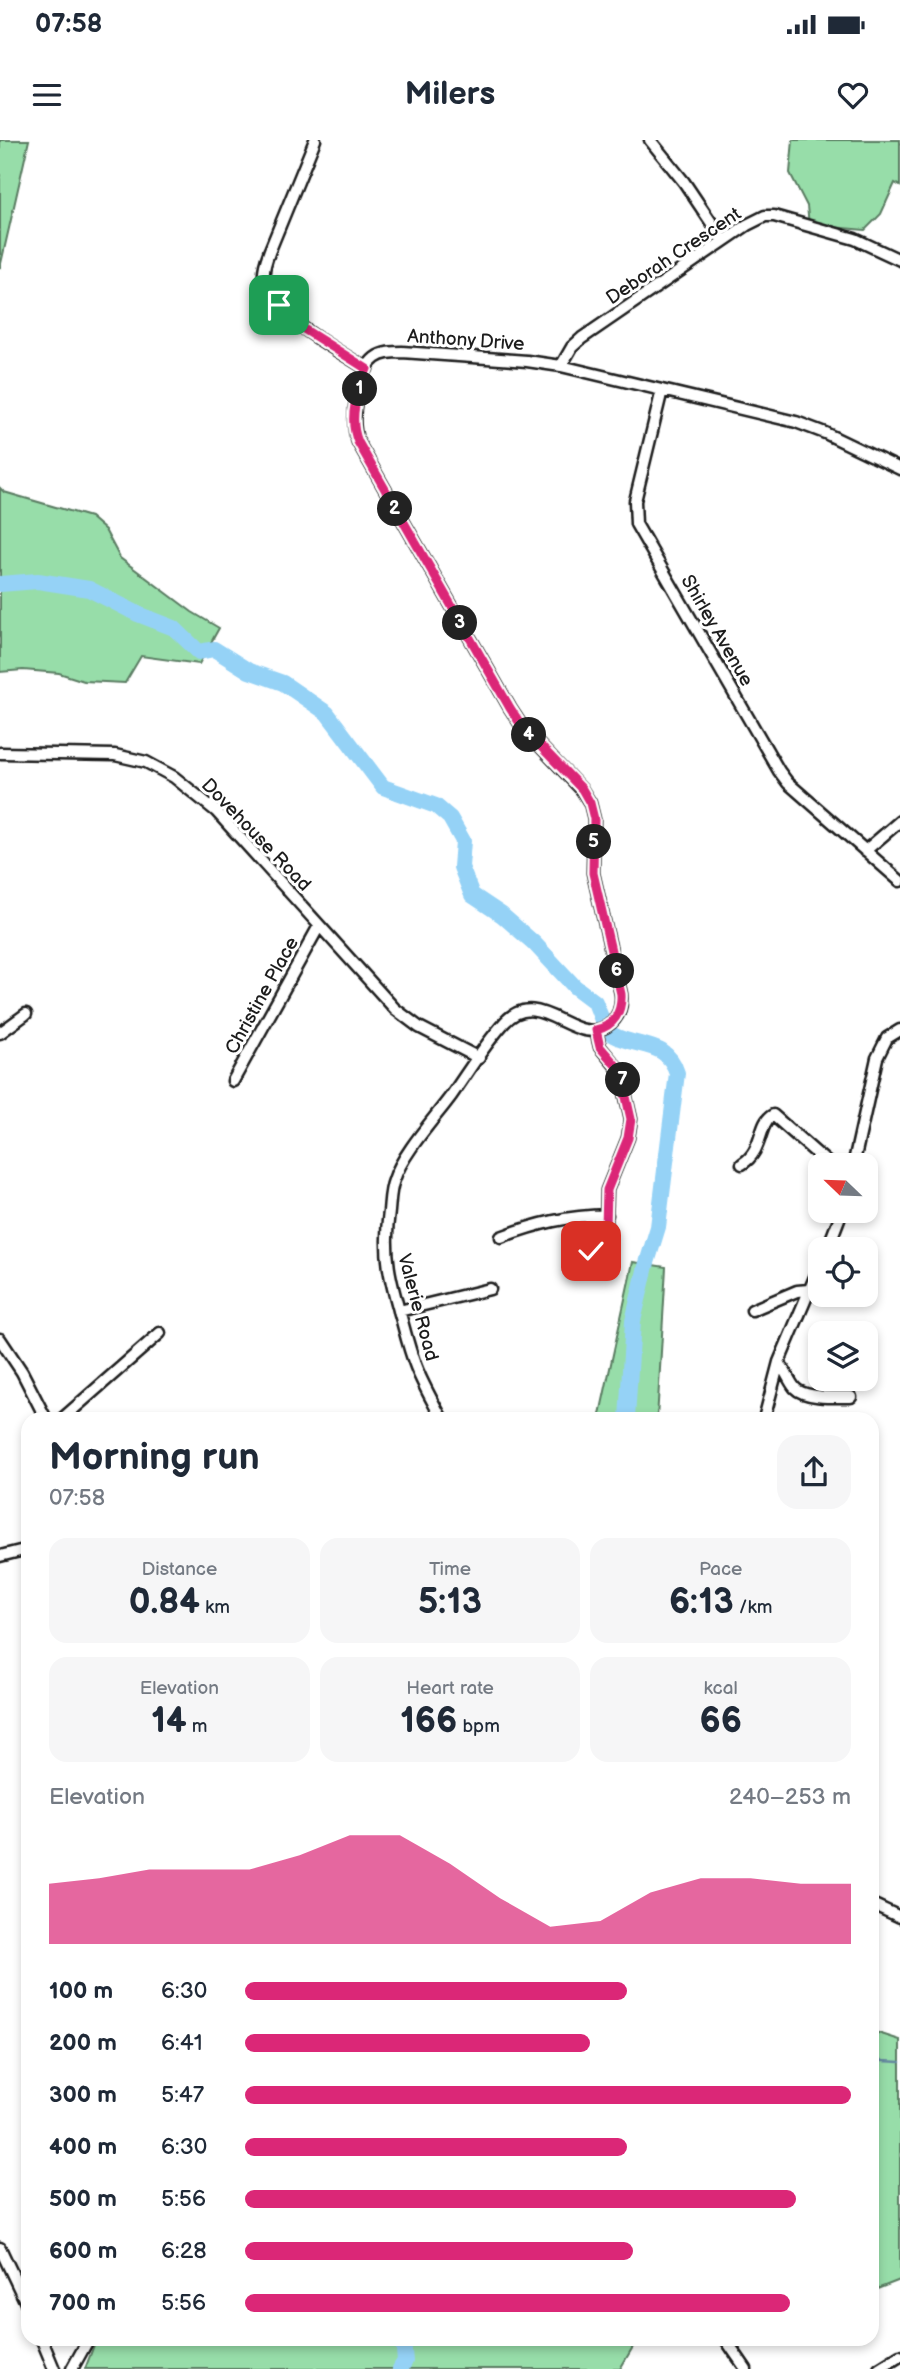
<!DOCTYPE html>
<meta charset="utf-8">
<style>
:root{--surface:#fff;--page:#f6f6f7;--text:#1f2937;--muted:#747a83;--accent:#db2777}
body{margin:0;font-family:"Balsamiq Sans",sans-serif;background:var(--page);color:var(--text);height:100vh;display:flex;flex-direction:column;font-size:26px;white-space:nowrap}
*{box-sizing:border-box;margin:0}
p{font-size:23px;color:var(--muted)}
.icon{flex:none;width:38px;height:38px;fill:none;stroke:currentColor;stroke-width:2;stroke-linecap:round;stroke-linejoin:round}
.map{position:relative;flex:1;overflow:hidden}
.side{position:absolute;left:21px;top:1272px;width:858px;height:934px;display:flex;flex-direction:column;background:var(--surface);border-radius:21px;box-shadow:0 4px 10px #0003}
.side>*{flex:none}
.needle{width:46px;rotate:293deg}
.tools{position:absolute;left:808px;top:1013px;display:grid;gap:14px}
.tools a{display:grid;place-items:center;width:70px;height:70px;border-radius:14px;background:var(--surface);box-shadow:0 4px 10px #0003;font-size:35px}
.pin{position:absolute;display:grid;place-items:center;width:60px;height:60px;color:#fff;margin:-30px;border-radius:14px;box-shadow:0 4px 10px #0006}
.km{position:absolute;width:35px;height:35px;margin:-18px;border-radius:50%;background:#222;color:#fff;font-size:19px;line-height:35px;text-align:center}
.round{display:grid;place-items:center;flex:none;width:74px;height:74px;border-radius:21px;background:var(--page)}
.head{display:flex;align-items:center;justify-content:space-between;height:119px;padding:0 28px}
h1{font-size:38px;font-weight:800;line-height:52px}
.stats{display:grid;grid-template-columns:repeat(3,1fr);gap:10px;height:119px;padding:7px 28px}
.stats div{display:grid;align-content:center;border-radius:18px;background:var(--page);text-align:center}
.stats b{font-size:35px;font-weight:800}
.stats small{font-size:19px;font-weight:400}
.stats p{font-size:19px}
.chart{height:196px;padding:14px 28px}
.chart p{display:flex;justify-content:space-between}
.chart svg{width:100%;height:126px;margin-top:7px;fill:var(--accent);opacity:.7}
ul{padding:0 28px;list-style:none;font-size:23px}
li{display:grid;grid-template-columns:112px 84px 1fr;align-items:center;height:52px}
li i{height:18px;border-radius:9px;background:var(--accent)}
.status{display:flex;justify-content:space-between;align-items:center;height:49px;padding:0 35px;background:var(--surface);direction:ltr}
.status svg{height:19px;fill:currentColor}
header{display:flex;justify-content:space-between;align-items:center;height:91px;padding:0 28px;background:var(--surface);font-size:32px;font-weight:800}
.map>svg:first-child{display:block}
.green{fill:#97dda9;stroke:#5a7c62;stroke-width:2}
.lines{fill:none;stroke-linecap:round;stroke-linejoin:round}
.stream{stroke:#65899f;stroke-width:2.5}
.river{stroke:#95d2f6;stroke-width:16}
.minor-casing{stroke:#1c1c1c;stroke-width:15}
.minor{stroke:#fff;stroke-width:10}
.route-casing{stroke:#fff;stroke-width:14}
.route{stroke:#db2777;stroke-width:9}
.labels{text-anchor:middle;stroke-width:6;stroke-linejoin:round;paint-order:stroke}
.street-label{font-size:19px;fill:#1c1c1c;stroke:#fff}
</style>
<div class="status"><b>07:58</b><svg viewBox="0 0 49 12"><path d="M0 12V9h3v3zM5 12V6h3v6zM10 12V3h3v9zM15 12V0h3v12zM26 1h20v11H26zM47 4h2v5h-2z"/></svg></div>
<header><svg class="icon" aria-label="menu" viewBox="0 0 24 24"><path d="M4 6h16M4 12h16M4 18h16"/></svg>Milers<svg class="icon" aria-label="heart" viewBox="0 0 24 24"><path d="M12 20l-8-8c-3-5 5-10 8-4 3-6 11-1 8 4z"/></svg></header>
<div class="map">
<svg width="900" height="2229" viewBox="0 0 900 2229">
<rect width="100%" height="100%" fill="#fff"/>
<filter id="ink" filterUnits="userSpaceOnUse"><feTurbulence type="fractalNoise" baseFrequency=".0143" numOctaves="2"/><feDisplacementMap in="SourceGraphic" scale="14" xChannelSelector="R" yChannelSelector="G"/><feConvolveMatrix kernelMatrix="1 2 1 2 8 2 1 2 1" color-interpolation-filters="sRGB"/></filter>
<g filter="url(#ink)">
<path class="green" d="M0,0h29l-29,128z
M793,0h107v46l-5,-3 -14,31 -16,16 -56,-5 -2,-19 -17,-33z
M0,348l4,4 86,25 15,13 15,28 72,54 27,16 -20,36 -58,-8 -16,27 -41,-2 -25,-8 -36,-3 -23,2z
M633,1122l33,5 -9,152h-58z
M872,1891l28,9v240l-28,11z
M96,2200h541l-17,29h-535z"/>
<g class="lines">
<path class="stream" d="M872,1916l11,5 17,1"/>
<path class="river" d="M0,444l38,-3 51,8 49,25 36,14 25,24 15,-3 35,22 34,12 44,30 56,74 53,19 14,12 13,23 -2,26 11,28 30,20 32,28 41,44 20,15 7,18
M613,895c26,14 54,5 64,38l-19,154 -12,39 -13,55 -6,98
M400,2229l5,-8 -2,-21"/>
<defs>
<path id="minor" d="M315,0l-45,110c-3,8 -7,17 -6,26 4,40 73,73 103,93
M650,0l34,42 39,58
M561,226l11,-19 10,-9 165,-113 18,-9h9l81,23 45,21
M662,250l-27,111 1,23 143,247 9,12 112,98
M0,613l115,2 31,7 28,15 42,34 179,198 24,18 60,31
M865,711l35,-30
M0,893l26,-19
M233,941l86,-155
M742,1024c22,-13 16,-42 31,-49l58,51
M853,1026l24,-108 10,-20 13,-8
M501,1097c37,-14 67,-21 106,-22
M827,1110l15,-39
M581,1123l25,-36 1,-37 21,-52 3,-19 -11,-48 -20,-24 -4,-17
M752,1170l45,-19 12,-1
M399,1171l91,-22
M0,1199l22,33 24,47
M779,1225c8,6 9,15 16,23 10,11 43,9 56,9
M62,1279l98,-86
M442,1279c-9,-17 -19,-34 -26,-52 -6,-15 -10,-31 -14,-46 -12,-41 -19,-66 -13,-110 1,-10 1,-21 5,-31 8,-26 40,-61 57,-84 17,-24 33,-51 53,-73 36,-40 73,30 107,0 9,-8 11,-18 10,-29l-28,-121 1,-54 -4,-16 -8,-13 -59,-62 -13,-20 -152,-266c-8,-21 -2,-69 17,-84 8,-6 18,-6 27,-6l125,9 34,5 235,56 29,11 75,36
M764,1279l15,-57 42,-99
M0,1416l20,-5
M872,1764l28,13
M0,2108l28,59
M42,2200l12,29
M726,2200l20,29
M72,2229l16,-29
M879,2229l21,-13"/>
</defs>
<use href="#minor" class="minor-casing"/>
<use href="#minor" class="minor"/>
</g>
</g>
<g class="lines" filter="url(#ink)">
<defs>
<path id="route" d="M279,165l20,21 68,43c-10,23 -19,49 -9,73l152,266 13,20 59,61 8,14 4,16 -1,54 28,121c1,18 -7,32 -25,36l4,17 20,23 11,49 -3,19 -21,52 -1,37 -15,24"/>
</defs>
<use href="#route" class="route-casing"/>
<use href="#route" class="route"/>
</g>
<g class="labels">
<g class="street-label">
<text transform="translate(673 115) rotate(-34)" y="7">Deborah Crescent</text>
<text transform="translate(466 199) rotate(4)" y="7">Anthony Drive</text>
<text transform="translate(718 490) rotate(60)" y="7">Shirley Avenue</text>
<text transform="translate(257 694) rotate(46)" y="7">Dovehouse Road</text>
<text transform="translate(261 855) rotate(-61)" y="7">Christine Place</text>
<text transform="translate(419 1167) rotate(75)" y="7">Valerie Road</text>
</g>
</g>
</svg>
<div class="tools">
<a><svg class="needle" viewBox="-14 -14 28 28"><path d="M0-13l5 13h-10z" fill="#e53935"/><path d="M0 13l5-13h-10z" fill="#747a83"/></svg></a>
<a><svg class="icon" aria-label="locate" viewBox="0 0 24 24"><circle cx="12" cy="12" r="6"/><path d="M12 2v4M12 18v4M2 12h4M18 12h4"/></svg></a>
<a><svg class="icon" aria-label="layers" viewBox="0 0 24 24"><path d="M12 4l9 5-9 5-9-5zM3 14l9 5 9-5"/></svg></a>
</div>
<div class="pin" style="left:279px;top:165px;background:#1e9e55"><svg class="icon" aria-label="arrive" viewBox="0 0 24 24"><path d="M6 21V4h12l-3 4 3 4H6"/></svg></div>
<div class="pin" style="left:591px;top:1111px;background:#d93025"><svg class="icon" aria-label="check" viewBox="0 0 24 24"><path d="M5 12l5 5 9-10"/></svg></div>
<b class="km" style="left:360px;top:249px">1</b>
<b class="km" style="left:395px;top:369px">2</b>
<b class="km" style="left:460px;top:483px">3</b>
<b class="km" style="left:529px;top:595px">4</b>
<b class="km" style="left:594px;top:702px">5</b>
<b class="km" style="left:617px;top:831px">6</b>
<b class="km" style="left:623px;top:940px">7</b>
<section class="side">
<div class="head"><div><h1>Morning run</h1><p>07:58</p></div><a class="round"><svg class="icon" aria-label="share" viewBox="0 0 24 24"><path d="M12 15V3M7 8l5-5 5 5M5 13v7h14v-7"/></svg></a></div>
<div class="stats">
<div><p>Distance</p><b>0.84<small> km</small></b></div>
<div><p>Time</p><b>5:13</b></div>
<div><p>Pace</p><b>6:13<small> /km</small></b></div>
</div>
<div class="stats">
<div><p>Elevation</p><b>14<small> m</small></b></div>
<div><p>Heart rate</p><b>166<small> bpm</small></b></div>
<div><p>kcal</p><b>66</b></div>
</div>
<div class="chart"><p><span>Elevation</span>240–253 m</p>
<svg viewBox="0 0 160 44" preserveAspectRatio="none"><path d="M0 44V23L10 21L20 18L30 18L40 18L50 13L60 6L70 6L80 16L90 28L100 38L110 36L120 26L130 21L140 21L150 23L160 23V44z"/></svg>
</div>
<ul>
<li><b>100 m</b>6:30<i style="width:63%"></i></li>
<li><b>200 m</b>6:41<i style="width:57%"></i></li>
<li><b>300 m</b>5:47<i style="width:100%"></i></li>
<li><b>400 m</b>6:30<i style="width:63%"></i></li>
<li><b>500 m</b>5:56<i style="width:91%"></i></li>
<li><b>600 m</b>6:28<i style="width:64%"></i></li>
<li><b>700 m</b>5:56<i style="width:90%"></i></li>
</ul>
</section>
</div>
